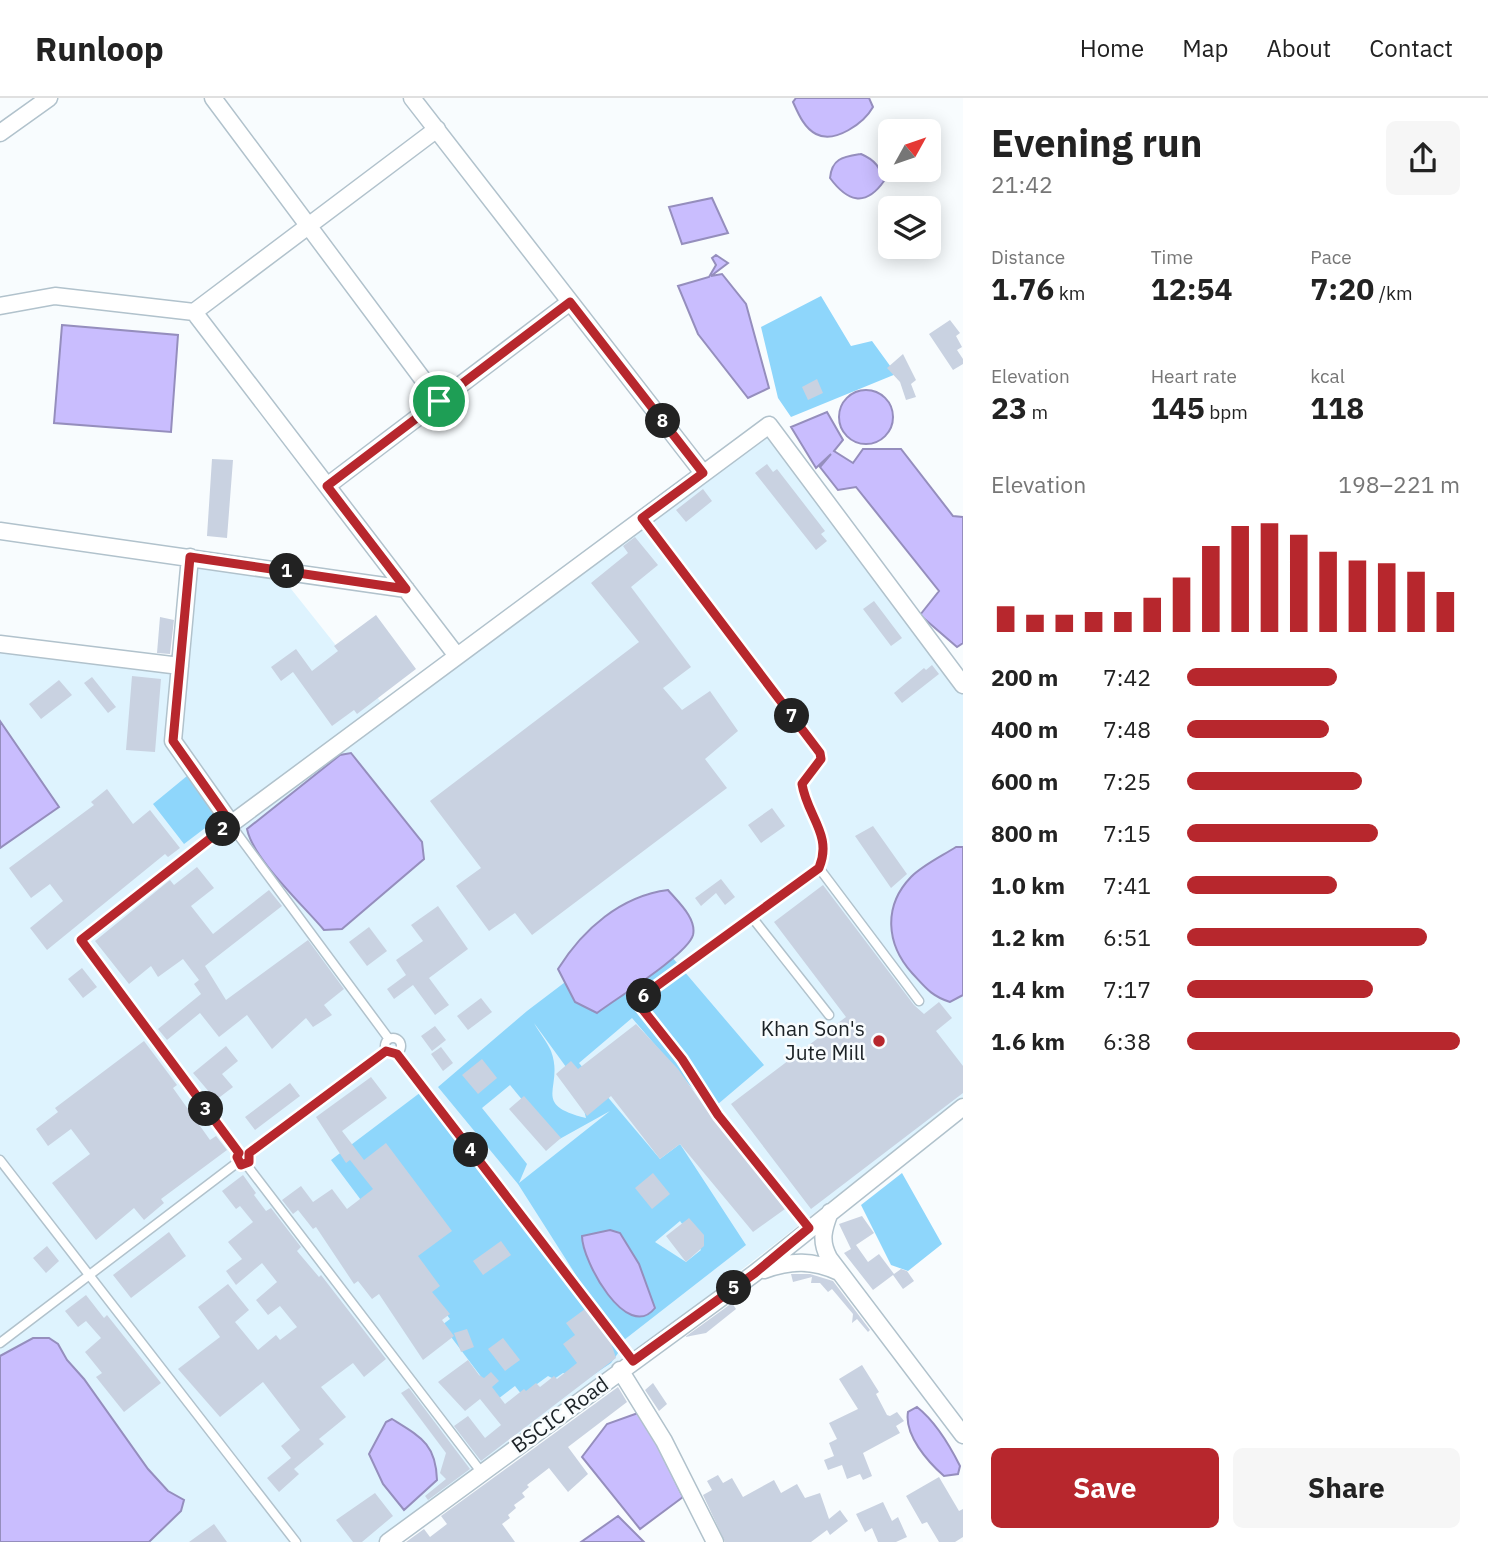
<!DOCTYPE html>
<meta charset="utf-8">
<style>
:root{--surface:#fff;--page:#f6f6f6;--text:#222;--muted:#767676;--line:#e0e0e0;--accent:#b7272d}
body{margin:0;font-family:"IBM Plex Sans",sans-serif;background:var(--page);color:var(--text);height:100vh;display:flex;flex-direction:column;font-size:26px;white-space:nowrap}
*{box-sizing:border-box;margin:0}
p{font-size:23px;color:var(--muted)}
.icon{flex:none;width:38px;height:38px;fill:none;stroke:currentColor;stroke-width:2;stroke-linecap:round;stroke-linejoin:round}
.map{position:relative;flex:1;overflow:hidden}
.drawer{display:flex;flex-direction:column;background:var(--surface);width:525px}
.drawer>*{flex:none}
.needle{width:46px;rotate:50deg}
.buttons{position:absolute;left:878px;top:21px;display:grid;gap:14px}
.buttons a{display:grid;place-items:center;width:63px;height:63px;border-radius:10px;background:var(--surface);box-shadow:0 4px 18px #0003;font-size:35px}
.pin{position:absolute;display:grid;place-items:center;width:60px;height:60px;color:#fff;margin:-30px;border:4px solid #fff;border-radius:50%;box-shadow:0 2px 7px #0007}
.km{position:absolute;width:35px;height:35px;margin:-18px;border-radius:50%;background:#222;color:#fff;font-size:19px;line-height:35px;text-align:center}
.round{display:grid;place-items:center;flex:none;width:74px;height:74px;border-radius:10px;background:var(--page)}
.headline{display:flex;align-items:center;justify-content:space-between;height:119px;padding:0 28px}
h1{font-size:38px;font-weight:700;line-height:52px}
.metrics{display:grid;grid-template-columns:repeat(3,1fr);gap:10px;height:119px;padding:7px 28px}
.metrics div{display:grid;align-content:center}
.metrics b{font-size:30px;font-weight:700}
.metrics small{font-size:19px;font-weight:400}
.metrics p{font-size:19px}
.chart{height:196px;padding:14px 28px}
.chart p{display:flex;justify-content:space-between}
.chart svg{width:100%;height:126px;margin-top:7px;stroke:var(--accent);stroke-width:6}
.cta{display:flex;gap:14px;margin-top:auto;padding:14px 28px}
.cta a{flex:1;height:80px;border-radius:10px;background:var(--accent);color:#fff;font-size:28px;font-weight:700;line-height:80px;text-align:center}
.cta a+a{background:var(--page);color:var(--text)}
ul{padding:0 28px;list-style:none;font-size:23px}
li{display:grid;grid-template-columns:112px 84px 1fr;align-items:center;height:52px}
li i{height:18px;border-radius:9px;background:var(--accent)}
header{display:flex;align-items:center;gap:42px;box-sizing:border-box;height:98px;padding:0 35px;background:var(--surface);border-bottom:2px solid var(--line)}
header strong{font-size:33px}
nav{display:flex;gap:38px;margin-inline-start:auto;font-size:24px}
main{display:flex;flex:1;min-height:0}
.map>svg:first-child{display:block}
.built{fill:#def3fe}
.green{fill:#8ed6fb;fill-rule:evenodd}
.water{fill:#c9bdfe;stroke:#958ebd;stroke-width:2}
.building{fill:#c9d2e1}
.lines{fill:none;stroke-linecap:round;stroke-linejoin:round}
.lane-casing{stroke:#b1c2cc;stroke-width:11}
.street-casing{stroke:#b1c2cc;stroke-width:19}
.lane{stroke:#fff;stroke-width:8}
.street{stroke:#fff;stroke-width:16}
.route-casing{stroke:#fff;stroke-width:14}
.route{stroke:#b7272d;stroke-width:9}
.poi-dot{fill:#b7272d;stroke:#f8fcfe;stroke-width:2.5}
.labels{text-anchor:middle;stroke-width:5;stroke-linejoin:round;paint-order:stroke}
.poi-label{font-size:21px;fill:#1c2226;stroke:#f8fcfe;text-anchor:end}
.street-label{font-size:21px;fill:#1c2226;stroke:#f8fcfe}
</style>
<header>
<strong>Runloop</strong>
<nav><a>Home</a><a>Map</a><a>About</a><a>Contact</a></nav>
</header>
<main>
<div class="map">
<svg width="963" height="1444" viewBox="0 0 963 1444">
<rect width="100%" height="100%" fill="#f8fcfe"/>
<path class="built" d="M769,324l194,265v410l-324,253 -257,192h-382v-901l170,23 17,-101 89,7 105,132z"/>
<path class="green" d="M821,198l30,50 21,-5 24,33 -105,43 -13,-19 -17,-71z
M187,678l30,43 -33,25 -31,-40z
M643,825l121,142 -53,45 -79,-92 -53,45 81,96 20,-15 66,101 -122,95 -36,-46 -70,-110 -80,-97 89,-76zM534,925l43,59 9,36c-57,-14 -21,-30 -35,-67 -4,-9 -12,-19 -17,-28zM510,987l46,56 54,-30 -91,72 8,-19 -45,-56zM680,1123l21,29 -15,12 -31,-20z
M425,991l196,260 -10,14 -21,14 -27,-4 -9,6 -6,-3 -26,19 -7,-9 -17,13 -56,-74 8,-6 -119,-159z
M902,1075l40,71 -34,27 -17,-6 -30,-60z"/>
<path class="water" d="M796,0h73l4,9c-9,16 -38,37 -57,27 -12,-6 -18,-21 -23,-32z
M861,56c14,6 19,13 23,27 -19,27 -37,20 -54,-3 2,-20 13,-21 31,-24z
M712,100l16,35 -46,11 -13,-37z
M716,157l12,8 -17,13 11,-2 24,30 23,84 -21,10 -50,-64 -20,-48 31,-9 7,-12 -4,-7z
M62,227l116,10 -7,97 -117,-9z
M839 319a27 27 0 1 1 54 0a27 27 0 1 1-54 0Z
M827,314l16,28 -9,11 19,12 10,-14h38l52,67 10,1v126l-6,4 -37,-32 19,-24 -83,-104 -18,3 -18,-23 11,-13 -15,14 -25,-41z
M0,623l59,86 -59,41z
M351,655l71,89 2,17 -82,70 -18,1c-21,-25 -71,-71 -77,-101l93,-74z
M956,749h7v148l-13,7c-19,-6 -25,-15 -38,-29 -26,-29 -29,-67 -1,-96 12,-12 31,-21 45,-30z
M668,792c9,11 29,28 25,45 -5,19 -76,63 -96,78l-22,-11 -17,-33c25,-40 63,-73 110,-79z
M610,1132l10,3 19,31 16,44c-28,35 -73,-47 -73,-72z
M33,1240h16l9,6 9,16 17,19 64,90 20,22 16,9 -3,11 -32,31h-149v-186z
M917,1309c19,15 32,37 43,59l-2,8 -14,2c-16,-14 -40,-41 -36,-64z
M638,1315l21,34 24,50 -43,32 -58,-72 25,-33z
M392,1321c29,18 44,25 45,61l-33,30 -21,-26 -14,-30 17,-32z
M618,1418l26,26h-63z"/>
<path class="building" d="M950,222l10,13 -4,3 6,11 -5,3 6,9v5l-10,6 -24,-36z
M903,256l13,26 -5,4 5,13 -10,3 -6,-18 -13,-14z
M817,281l6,14 -15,7 -6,-13z
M212,361l21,1 -6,78 -20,-2z
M767,366l6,8 4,-3 48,62 -4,3 6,7 -11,9 -61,-77z
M703,391l9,12 -26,21 -10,-12z
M635,439l23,28 -27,22 60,80 -28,21 19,22 28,-19 28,40 -33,28 22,29 -195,147 -17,-22 -26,18 -33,-45 25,-18 -51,-67 209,-159 -48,-59 37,-30 -5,-7z
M874,503l28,37 -11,8 -28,-37z
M376,517l40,54 -59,45 -3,-4 -22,16 -39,-54 -12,9 -10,-14 25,-18 16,22 26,-20 -4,-5z
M160,519l14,3 -4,34 -13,-1z
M932,567l7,9 -37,29 -8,-10 30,-25 2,2z
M132,578l29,3 -6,73 -29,-2z
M92,579l24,30 -8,6 -24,-30z
M59,582l13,15 -31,24 -12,-15z
M107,691l26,35 17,-14 30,38 -12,9 -3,-3 -118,96 -17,-22 33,-27 -13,-17 -19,14 -22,-30 85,-63 -3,-3z
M772,710l13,18 -24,17 -13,-18z
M873,728l34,48 -16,14 -36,-52z
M197,769l17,21 -23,18 22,28 56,-44 13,16 -77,60 21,34 82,-60 36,49 -20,16 8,10 -19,12 -7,-9 -34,31 -25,-34 -28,22 -19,-24 -33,27 -9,-11 43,-35 -7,-10 5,-4 -16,-21 -25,18 -7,-11 -22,18 -34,-43 75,-61 4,5z
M721,781l14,18 -10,8 -9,-12 -15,13 -6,-8z
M823,787l91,120 10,9 15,-12 13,16 -16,13 27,35v27l-152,116 -80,-105 115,-87 -72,-95z
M438,808l30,43 -39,29 20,27 -14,10 -22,-30 -19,14 -7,-10 19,-14 -10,-15 27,-19 -12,-16z
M369,829l18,24 -20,15 -18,-24z
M82,870l15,19 -14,11 -15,-19z
M481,900l11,14 -24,18 -11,-14z
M636,926l42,45 35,50 72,90 -32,23 -73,-88 -20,15 -49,-63 -24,20 -31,-42 15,-13 7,8z
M435,928l11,14 -14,11 -11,-15z
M144,943l33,44 -4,3 37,52 6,-4 11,14 -66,49 3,4 -20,17 -10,-12 -38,32 -44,-57 38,-29 -19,-25 -23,17 -12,-17 22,-17 -3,-4z
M226,948l12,15 -16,13 11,13 -17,13 -23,-27z
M441,949l12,16 -10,8 -12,-17z
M482,961l15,19 -19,16 -16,-19z
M371,979l16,21 -45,33 22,29 22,-17 66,88 -34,25 22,30 -8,6 18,22 -8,6 12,16 -31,24 -44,-66 -7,5 -14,-18 -4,3 -38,-57 -3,2 -15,-19 -5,4 -11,-14 19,-14 12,16 19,-13 15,20 26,-20 -23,-29 -4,3 -30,-46z
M290,985l10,13 -45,34 -10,-13z
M524,998l37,42 -15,13 -37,-42z
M653,1075l17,21 -18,15 -17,-21z
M243,1077l13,18 -2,2 12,16 5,-3 30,39 -4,4 22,26 2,-2 65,84 -22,18 -11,-14 -32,24 25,30 -27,22 5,5 -30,25 5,5 -20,18 -12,-14 24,-20 -10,-12 19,-16 -37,-48 -43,35 -42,-48 42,-32 -22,-30 30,-23 21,26 -14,12 23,28 18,-15 4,5 17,-13 -17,-21 -12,9 -12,-15 21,-18 -15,-19 -26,22 -10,-14 16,-12 -14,-17 25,-20 -13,-16 -4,3 -14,-18z
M862,1118l12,17 -18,12 12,17 11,-8 15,20 7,-5 6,2 7,10 -11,8 -10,-14 -20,15 -29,-37 7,-4 -12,-25z
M689,1120l15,17v11l-18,16 -20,-26z
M169,1134l17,24 -55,42 -18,-23z
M501,1143l10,14 -28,20 -10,-14z
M47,1148l12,15 -13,12 -13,-15z
M791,1176h19l23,7 37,49 -2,2 -11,-13 -5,4 1,-9 -21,-25 -4,3 -8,-9h-9l1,-6 -19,5z
M86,1197l18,23 3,-3 54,68 -37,29 -28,-35 6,-4 -17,-21 16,-14 -15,-17 -8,6 -13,-16z
M732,1205l4,6 -30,24 -21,4z
M585,1211l26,34 5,15 -135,103 -27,-35 14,-10 17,22 16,-13 -21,-26 -15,12 -27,-29 30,-22 11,15 5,3 7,-6 8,9 -7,6 13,17 19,-15 2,2 10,-8 4,4 14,-11 3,3 20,-16 -14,-19 12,-9 -9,-12z
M467,1231l7,18 -13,5 -7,-19z
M503,1240l17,22 -15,11 -17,-22z
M862,1267l17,27 -3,2 11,21 3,1 7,-4 7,9 -8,5 4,7 -37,20 9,23 -9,4 -3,-6 -13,5 -5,-14 -14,5 -4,-10 10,-4 -5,-13 8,-4 -8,-16 29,-14 -19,-30z
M653,1285l14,21 -8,7 -14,-21z
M618,1289l9,15 -59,45 20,27 -20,18 -19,-24 -22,17 2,2 -7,6 3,4 -11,8 2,3 -8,7 2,3 -8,6 13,18h-109l18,-13 6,8 17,-13 -6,-8z
M409,1290l61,81 -42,31 -3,-4 21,-17 -6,-6 6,-20 -45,-60z
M718,1377l5,8 9,-5 11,19 31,-17 7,13 16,-9 8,14 15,-5 9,26 11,-9 8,11 -18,14 -3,-5 -16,12h-86l-22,-47 9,-5 -5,-9z
M939,1379l20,34 4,-2v28l-8,5h-16l-12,-20 -5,2 -16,-28z
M375,1395l18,23 -31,26h-9l-17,-22z
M883,1404l9,19 6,-4 9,20 -11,5h-18l-6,-14 -7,4 -9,-18z
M214,1426l13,18h-38z"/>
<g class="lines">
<defs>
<path id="lane" d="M642,420l178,235 1,6 -19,25c5,32 31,51 17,84l-183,133 46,58 36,56 91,113
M226,728l-145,114 158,213
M233,730l156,211
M819,770l100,133
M751,818l78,99
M385 948a8 8 0 1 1 16 0a8 8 0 1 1-16 0Z
M397,956l236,307
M249,1055l137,-102
M0,1062l296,382
M246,1066l236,309
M0,1245l238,-181"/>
<path id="street" d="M213,0l226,303
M412,0l291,375
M0,35l49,-35
M0,208l55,-10 139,16 243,-183
M194,214l263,344
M327,388l243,-184
M0,433l406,58
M190,459l-17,184 55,78
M0,546l180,22
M235,723l534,-396 194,260
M830,1114c-7,18 -10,29 -1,46l134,177
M764,1172c27,-10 49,-10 75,2
M620,1272l44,71 51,101
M388,1444l367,-269 208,-166"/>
</defs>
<use href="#lane" class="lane-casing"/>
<use href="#street" class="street-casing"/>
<use href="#lane" class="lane"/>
<use href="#street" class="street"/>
</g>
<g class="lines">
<defs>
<path id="route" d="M570,204l133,171 -61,45 178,235 1,6 -19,25c5,32 31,51 17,84l-183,133 46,58 36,56 91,113 -54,45 -122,88 -236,-307 -11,-3 -137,102v9l-8,3 -4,-8 2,-4 -158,-213 145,-114 2,-7 -55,-78 17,-184 216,32 -79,-103z"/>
</defs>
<use href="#route" class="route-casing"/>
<use href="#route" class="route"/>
</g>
<circle class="poi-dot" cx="879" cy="943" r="7"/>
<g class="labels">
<g class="poi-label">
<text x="865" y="938">Khan Son's<tspan x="865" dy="24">Jute Mill</tspan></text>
</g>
<g class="street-label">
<text transform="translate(560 1317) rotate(-36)" y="7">BSCIC Road</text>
</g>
</g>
</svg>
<div class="buttons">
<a><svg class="needle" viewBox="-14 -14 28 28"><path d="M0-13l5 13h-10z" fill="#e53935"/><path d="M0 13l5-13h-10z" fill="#767676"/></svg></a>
<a><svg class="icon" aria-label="layers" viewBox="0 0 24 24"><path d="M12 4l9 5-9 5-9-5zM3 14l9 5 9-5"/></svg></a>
</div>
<div class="pin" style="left:439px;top:303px;background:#1e9e55"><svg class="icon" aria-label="arrive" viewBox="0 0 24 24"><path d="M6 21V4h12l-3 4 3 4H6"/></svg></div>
<b class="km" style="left:287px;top:473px">1</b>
<b class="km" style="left:223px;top:731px">2</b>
<b class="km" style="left:206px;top:1011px">3</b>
<b class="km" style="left:471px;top:1052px">4</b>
<b class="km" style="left:734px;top:1190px">5</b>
<b class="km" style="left:644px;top:898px">6</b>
<b class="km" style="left:792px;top:618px">7</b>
<b class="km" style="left:663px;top:323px">8</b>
</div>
<section class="drawer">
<div class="headline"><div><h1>Evening run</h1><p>21:42</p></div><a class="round"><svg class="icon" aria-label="share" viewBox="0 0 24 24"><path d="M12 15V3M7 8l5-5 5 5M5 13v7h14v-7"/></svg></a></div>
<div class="metrics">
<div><p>Distance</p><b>1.76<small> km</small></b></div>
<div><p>Time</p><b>12:54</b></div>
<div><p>Pace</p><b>7:20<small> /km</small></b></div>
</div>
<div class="metrics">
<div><p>Elevation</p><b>23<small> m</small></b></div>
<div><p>Heart rate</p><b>145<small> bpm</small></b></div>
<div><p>kcal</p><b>118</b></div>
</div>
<div class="chart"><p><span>Elevation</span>198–221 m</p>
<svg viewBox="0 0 160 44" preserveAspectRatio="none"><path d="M5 44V35M15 44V38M25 44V38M35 44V37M45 44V37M55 44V32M65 44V25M75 44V14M85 44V7M95 44V6M105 44V10M115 44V16M125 44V19M135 44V20M145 44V23M155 44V30"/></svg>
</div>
<ul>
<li><b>200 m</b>7:42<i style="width:55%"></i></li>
<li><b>400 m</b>7:48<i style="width:52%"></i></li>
<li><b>600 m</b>7:25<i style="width:64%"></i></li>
<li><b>800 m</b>7:15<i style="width:70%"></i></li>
<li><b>1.0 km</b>7:41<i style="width:55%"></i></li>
<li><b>1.2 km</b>6:51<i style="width:88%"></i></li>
<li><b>1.4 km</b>7:17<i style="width:68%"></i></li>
<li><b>1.6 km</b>6:38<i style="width:100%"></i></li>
</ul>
<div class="cta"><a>Save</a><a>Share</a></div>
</section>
</main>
